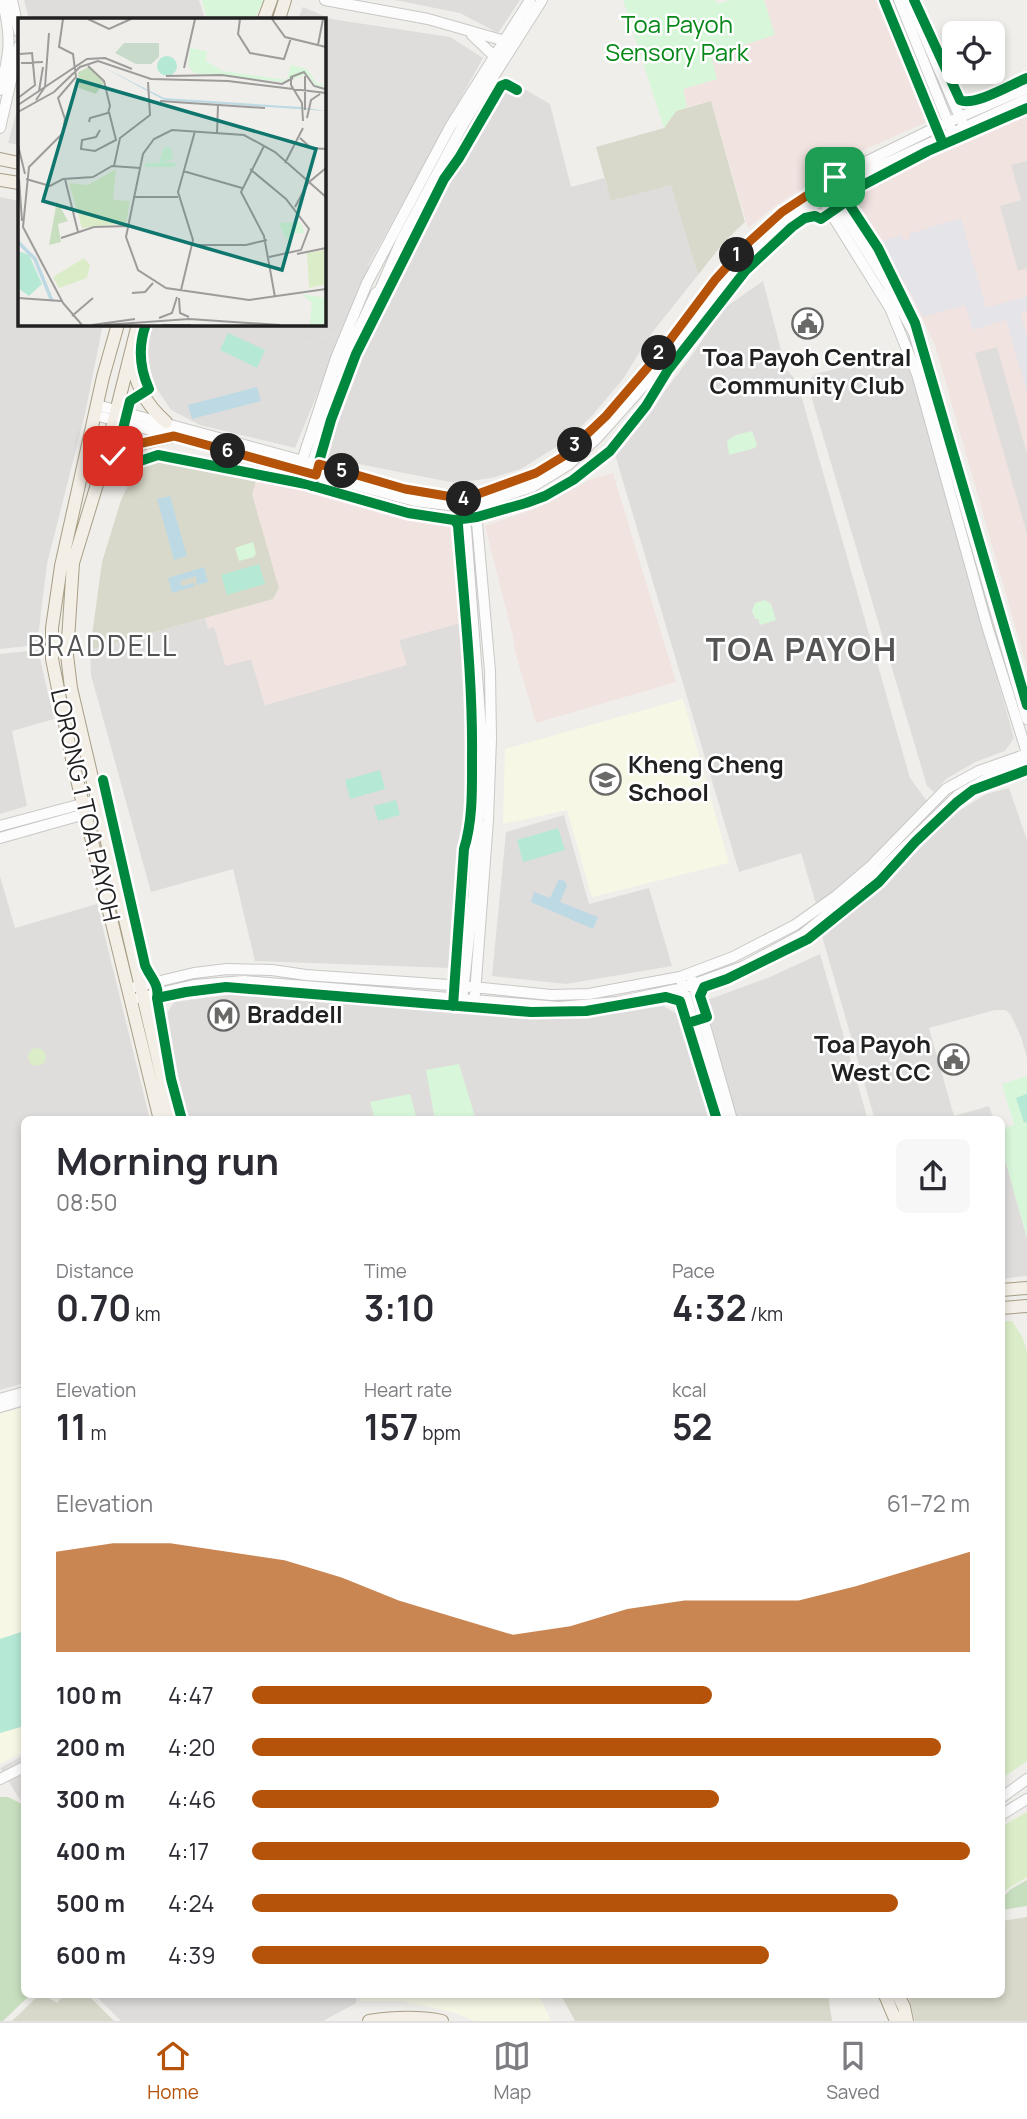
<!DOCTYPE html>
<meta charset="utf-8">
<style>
:root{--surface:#fff;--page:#f7f7f7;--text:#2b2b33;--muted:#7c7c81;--line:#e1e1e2;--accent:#b45309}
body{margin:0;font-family:Manrope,sans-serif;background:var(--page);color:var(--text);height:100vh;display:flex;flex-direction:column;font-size:26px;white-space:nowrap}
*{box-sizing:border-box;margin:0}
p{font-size:23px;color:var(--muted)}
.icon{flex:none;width:38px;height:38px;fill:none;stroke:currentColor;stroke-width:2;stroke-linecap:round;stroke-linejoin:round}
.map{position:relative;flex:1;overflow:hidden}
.details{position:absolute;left:21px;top:1116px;width:984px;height:882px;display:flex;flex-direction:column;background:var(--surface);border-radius:10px;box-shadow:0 4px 10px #0003}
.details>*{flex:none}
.buttons{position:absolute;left:942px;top:21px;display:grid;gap:14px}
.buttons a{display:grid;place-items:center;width:63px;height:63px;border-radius:10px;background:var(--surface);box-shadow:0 4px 10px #0003;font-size:35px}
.pin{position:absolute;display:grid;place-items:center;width:60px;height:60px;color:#fff;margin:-30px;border-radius:14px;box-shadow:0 4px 10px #0006}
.km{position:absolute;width:35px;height:35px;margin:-18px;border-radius:50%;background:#222;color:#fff;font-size:19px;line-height:35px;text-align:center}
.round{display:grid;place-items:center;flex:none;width:74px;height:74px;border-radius:10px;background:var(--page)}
.head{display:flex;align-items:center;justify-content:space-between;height:119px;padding:0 35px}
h1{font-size:38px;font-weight:700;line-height:52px}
.stats{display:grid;grid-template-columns:repeat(3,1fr);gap:10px;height:119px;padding:7px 35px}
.stats div{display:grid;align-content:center}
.stats b{font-size:35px;font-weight:700}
.stats small{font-size:19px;font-weight:400}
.stats p{font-size:19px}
.chart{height:196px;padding:14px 35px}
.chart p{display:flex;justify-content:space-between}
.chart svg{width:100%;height:126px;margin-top:7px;fill:var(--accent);opacity:.7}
ul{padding:0 35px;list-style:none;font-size:23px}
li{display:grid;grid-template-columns:112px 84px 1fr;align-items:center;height:52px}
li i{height:18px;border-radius:9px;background:var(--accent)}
.menu{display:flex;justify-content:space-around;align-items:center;height:98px;border-top:2px solid var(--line);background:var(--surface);font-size:19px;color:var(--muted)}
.menu a{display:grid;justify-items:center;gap:4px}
.menu .current{color:var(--accent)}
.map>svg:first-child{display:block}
.residential{fill:#dfdddb}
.commercial{fill:#f1e3e0}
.education{fill:#f7f7e6}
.religious{fill:#dedddb}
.construction{fill:#d9d9cb}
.grass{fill:#dbedc8}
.forest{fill:#c8dfbf}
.park{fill:#d8f6da}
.pitch{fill:#b5e8d5}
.plaza{fill:#e5e4e9}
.water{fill:#bdd9e3}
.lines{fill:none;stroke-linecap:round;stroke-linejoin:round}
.minor-casing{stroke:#c8c8c6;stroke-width:12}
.major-casing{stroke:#a79e85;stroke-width:14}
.minor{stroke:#fdfcfc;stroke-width:10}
.major{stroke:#f3eee6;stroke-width:12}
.cycleway-casing{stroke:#fff;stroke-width:15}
.cycleway{stroke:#00873e;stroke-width:10}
.route-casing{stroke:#fff;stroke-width:14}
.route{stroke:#b45309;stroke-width:9}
.labels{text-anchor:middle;stroke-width:5;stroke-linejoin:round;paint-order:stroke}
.park-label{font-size:24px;fill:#088719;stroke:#fff}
.poi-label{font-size:24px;font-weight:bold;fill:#212121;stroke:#fff;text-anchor:start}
.street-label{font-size:24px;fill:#212121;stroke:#fff}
.quarter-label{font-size:28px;letter-spacing:2px;fill:#545454;stroke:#fff}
.district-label{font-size:32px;font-weight:bold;letter-spacing:2px;fill:#545454;stroke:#fff}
.inset-river{fill:none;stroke:#bdd9e3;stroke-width:3.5}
.inset-road{fill:none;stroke:#9d9c9a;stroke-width:2}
.view{fill:#0f766e;fill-opacity:0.15;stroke:#0f766e;stroke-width:3.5}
.inset-edge{fill:none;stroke:#212121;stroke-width:3.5}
</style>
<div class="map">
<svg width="1027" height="2021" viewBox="0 0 1027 2021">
<rect width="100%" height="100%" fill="#f0eeea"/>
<path class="residential" d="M24,0h175l6,19h-176z
M395,0h125l-22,33 -38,-20z
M303,7l28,12 119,18 33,21 -115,208 -44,-22v-225h-26z
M503,80l23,10 24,14 21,83 33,-9 8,23 59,-17 27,91 -47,59 -28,45 -33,39 -26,24 -43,27 -29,9 -37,5 -132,-26 30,-94 24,-55 25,-50z
M19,103v42l-11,-2z
M0,197l19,4v123h84l-18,90 -38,150 -10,81 -37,4z
M763,281l23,88 11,12 113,397 17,23 -54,56 -46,41 -11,6 -15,-51 -62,19 -128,-431 50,-45 34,-45 28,-42z
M149,324h115l43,19 36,-12 -48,117 -95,-23 -29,-15 -18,-27 -6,-33z
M897,356l10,8 5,11 102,363 -9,13 -30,11 -29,17 -12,13 -7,-6 -118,-397v-9l6,-6 69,-17z
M205,618l14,49 32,-8 14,46 141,-40 -7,-25 71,-20 6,125 -14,204 -3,12 -9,7 -195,-7 -22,-92 -82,23 -60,-217 -1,-25z
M38,650l16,69 -42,12 15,75 -27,8v-160z
M1009,788l18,52v218l-6,-21 -10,-22 -5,-5h-11l-66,18 25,88 35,-10 5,14h-119l-53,-184 65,-54 64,-66 35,-22z
M564,815l25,89 60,-16 23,78 -106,18 -74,-8 14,-144z
M0,876l15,52 82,-24 53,216h-126v263l-24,7z
M820,954l48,166h-131l-33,-119 66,-24z
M236,994l300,25 52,-1 75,-12 18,10 30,104h-521l-8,-22 -19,-79 11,-17z
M1001,1145l26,93v38l-26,3z
M24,1755v51l-24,-38z
M95,1995h261v8l-33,18h-202z"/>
<path class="commercial" d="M764,0h126l21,46 23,73 -82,36 -78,52 -26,21 -37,-127 -24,6 -4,-18 34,-10 -7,-24 64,-20z
M1027,111v557l-92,-323 -24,-50 -65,-100z
M613,473l63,209 -140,41 -21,-71 -2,-16 -28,-110 53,-18 51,-28z
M257,478l202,42 11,100 -71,20 8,25 -142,40 -14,-46 -32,9 -14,-50 68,-19 6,-11 -27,-94z"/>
<path class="education" d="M683,699l46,164 -137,34 -25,-87 -64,14 2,-75z
M24,1407v344l-24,13v-350z
M360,1995h179l12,26h-76l-19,-8 -54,-12h-42z"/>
<path class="religious" d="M1027,161v107l-9,3 -18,-65 21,-6 -10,-35z
M324,244l48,24 -29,63 -36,12 -43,-19h60z
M997,347l30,107v80l-52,-181z
M214,627l54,185 -53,15 -54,-186z
M689,1058l17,62h-70l-12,-44z
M578,1065l10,33 7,-2 7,24h-42l-14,-45z"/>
<path class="construction" d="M711,101l34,121 -21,20 -26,33 -27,-90 -60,16 -15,-54 68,-19 12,-17z
M162,459l95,19 -5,16 27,94 -6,11 -183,51 12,-88 19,-62 14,-29z
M1027,1917v104h-112l-7,-26h93v-74z
M39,1995h5l13,8 7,-8h24l26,26h-102z
M561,1995h267l4,26h-257z"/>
<path class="grass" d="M28 1057a9 9 0 1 1 18 0a9 9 0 1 1-18 0Z
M1001,1321h11l11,17 4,14v409l-26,18z
M1027,1812v65l-26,16v-66z"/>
<path class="forest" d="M0,1797h8l16,8v190h6l-27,26h-3z
M1027,1880v26l-26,4c0,-18 12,-22 26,-30z"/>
<path class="park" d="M202,0h62l-10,19h-47z
M623,0h92l2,4 13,-4h34l11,35 -64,20 6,24 -34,10 4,18 -11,4 -12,17z
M752,431l5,14 -2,3 -26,7 -2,-14 9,-6z
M253,542l3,11 -2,4 -15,4 -4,-13z
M765,600l6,4 5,16 -16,5 -2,-6h-3l-3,-8 3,-8z
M459,1064l17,56h-41l-9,-50z
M1027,1076v162l-26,-93v-16l13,-4 -12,-41z
M410,1094l7,26h-42l-5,-18z"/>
<path class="pitch" d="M228,333l37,17 -8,18 -37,-18z
M259,564l6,20 -38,11 -6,-20z
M380,770l5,19 -35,10 -5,-19z
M396,800l4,15 -22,6 -4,-15z
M558,828l7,22 -42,12 -6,-22z
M1027,1094v28l-3,1 -8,-25z
M24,1631v95l-24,7v-94z"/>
<path class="plaza" d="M961,218l25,90 41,-12v14l-7,3 7,24v55l-21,-72 -33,10 -8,-25 -42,12 -11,-22 -33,-53 23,-7 1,6 7,-2 -1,-5z"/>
<path class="water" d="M257,387l4,14 -69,18 -4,-14z
M170,496l17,60 -13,4 -17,-61z
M204,567l4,15 -11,3 -1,-9 -16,5 2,5 12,-3 1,3 -23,7 -4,-15z
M559,879l6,2 2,5 -7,16 38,15 -5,12 -62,-27 3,-10 16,6z"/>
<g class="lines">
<defs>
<path id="minor" d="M12,0l7,32
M325,0l103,19 77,22
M899,0l51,127
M909,0l53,122
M472,35l23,22
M0,90c10,-37 12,-53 2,-90
M0,128l19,-82
M827,188l61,97 26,48 113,386
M819,194l71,114 27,66 70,252 40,127
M97,405l309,84 58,10 72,-26 28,-17 42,-40 55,-64 71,-92 50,-48 53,-35 100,-49 92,-40
M95,415l320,86 50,6 12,-2 55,-18 36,-22 30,-28 67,-75 74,-94 51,-48 79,-49 158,-72
M301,464l35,-106 31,-75 83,-156 80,-127
M311,469l22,-77 10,-29 33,-70 4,-3 22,-51 62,-116 78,-123
M0,826l89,-24
M0,838l92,-26
M692,980l40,140
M682,983l40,137
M135,987l59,-14 33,-4 45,1 34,5 157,11 88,9 38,-1 91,-17 53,-20 62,-32 41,-29 35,-30 75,-77 33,-18 48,-17
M463,992l11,-101 8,-149 -18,-240
M475,994l13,-174 3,-81 -1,-68 -15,-171
M138,998l56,-13 50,-4 315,26 58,-5 66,-14 59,-21 60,-32 75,-61 81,-79 28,-16 41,-15
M0,1399l24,-7
M0,1407l24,-7
M0,1779l24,-12
M1001,1798l26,-19
M1001,1815l26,-16"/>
<path id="major" d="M264,19l7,-19
M279,19l6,-19
M0,159l19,4
M0,180l19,3
M118,324l-15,53 -42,189 -9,62v31l20,100 88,361
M138,324l-36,144 -29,95 -6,92 4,33 101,432
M132,356c2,27 14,49 34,66
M102,468c20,-22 44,-26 72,-32
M1001,1290l26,-2
M1001,1308l26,-2
M885,1995l11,26
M898,1995l6,12 3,14
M369,2021c26,-4 48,-5 73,0"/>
</defs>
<use href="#minor" class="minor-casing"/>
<use href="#major" class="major-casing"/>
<use href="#minor" class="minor"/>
<use href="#major" class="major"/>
<defs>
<path id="cycleway" d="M884,0l59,144
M914,0l46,100c14,7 52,-16 67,-22
M1027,108l-99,43 -82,43 1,7 31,47 37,75 112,382
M146,324c-8,22 -7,43 3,65l-19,12 -8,32 15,29 21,-7 148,29 102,29 46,7 23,-3 49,-14 19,-7 28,-16 37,-29 36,-45 22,-36 78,-100 46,-43 13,-9 10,-2 6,3 26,-18
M312,486l19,-66 25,-66 88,-175 15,-21 42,-72 5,-2 11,6
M103,780l42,185c4,11 15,19 12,33l14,81 11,41
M157,998l29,-6 40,-5 305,25 55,-1 80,-14 14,4 37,119
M453,1006l11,-157c9,-29 8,-61 8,-91 1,-78 -8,-155 -14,-233l-4,-5
M688,1023l19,-6 -7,-21 4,-9 23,-8 81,-40 71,-57 37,-41 40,-38 17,-13 54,-20"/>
</defs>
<use href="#cycleway" class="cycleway-casing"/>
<use href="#cycleway" class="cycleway"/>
</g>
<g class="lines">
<defs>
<path id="route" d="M113,456l29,-13 32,-7 142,39 3,-11 86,25 59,10 72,-26 28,-17 42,-40 55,-64 54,-72 35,-39 32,-29 53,-35"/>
</defs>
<use href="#route" class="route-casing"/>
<use href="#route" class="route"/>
</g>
<defs>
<symbol id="civic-ring" viewBox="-11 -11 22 22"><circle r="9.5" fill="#fff" stroke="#696967" stroke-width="1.5"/><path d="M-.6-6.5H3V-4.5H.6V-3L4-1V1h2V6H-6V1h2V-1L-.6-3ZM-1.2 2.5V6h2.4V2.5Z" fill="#696967"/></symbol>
<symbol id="school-ring" viewBox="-11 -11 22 22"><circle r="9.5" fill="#fff" stroke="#696967" stroke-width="1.5"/><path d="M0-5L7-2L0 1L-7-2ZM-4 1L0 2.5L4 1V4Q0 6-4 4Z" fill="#696967"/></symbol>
<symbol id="metro-ring" viewBox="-11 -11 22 22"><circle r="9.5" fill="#fff" stroke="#696967" stroke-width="1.5"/><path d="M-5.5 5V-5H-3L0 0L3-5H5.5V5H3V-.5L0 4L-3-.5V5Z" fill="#696967"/></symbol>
</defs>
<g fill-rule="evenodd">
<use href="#civic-ring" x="790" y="306" width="35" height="35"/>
<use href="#school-ring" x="588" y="762" width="35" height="35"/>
<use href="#metro-ring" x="206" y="998" width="35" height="35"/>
<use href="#civic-ring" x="936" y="1042" width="35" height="35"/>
</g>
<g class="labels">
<g class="park-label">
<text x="677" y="33">Toa Payoh<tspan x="677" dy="28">Sensory Park</tspan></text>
</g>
<g class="poi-label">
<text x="807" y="366" text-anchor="middle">Toa Payoh Central<tspan x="807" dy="28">Community Club</tspan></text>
<text x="628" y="773">Kheng Cheng<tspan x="628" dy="28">School</tspan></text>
<text x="247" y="1023">Braddell</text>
<text x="931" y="1053" text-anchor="end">Toa Payoh<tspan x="931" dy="28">West CC</tspan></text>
</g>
<g class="street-label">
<text transform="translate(85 805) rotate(77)" y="8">LORONG 1 TOA PAYOH</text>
</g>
<g class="quarter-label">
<text x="103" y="656">BRADDELL</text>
</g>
<g class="district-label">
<text x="802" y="661">TOA PAYOH</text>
</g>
</g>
<g transform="translate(18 18)">
<rect width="308" height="308" fill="#f0eeea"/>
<path d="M98,151l-3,31 17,1 -4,22 -44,5 -13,-45 19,2zM308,232v34l-17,4 -2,-35zM66,240l6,7 -3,13 -28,10 -6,-11z" fill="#dbedc8"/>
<path d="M71,49l15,15 -8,12 -17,-6 -1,-16zM39,183l11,20 -10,3 3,18 -12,3z" fill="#c8dfbf"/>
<path d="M106,25h35v14l-8,7h-15l-21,-11z" fill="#c8dbca"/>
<path d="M172,30l17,3 -1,10 17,10 64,9 4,-15 16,4 10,15 9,1 -9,2 -10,-13 -22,8 -91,-9 -6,-7zM146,129h7l2,13 -11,1 14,2 -1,4h-30v-4h14zM282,204l5,11h-13v6h-6l-7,-16zM284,276l24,4v27l-16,-1 2,-21z" fill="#d8f6da"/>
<path d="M139 48a10 10 0 1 1 20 0a10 10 0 1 1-20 0ZM0,233l11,4 13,29 -13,12 -11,-8z" fill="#b5e8d5"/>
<path d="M83,48l63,32 136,9 26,4 -162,-11z" fill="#bdd9e3"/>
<path class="inset-river" d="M0,224l17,17 17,42"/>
<path class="inset-road" d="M45,1l-4,28 14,7 3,23 -18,21 7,21 -2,14 -34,34 -6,60 40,76 19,22M70,1l21,10 22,-10M222,1l-2,15 12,19 34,6 7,-21M254,1l13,18 41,10M300,27l5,-26M3,45l22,-1M70,48l16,15 6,25 -2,7 -18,5 -1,4M166,50l11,-49M148,58l56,-1 60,9 11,-6M287,58v34M21,73l4,-24M0,80l17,-13 -3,-32 -12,1M18,82l9,-13 4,-54M142,83l105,7M0,87l69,-46 18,-1 27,11M0,94l36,-20 26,-25 18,-6 53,18 77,2 98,12M289,100l4,-18 9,-6M285,103l-1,-18 -11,-18v-8l13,-5 10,14 11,3M82,112l-4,7 -14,3 -1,9 14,2 21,-11 -7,-28M199,115l1,-28M282,120l11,10 15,1M0,127l7,29M246,128l-23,46 23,44 11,61M267,145l18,-35M96,148l6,-28 30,-23 -2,-33M232,151l36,30 23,30 -8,21 -32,7M165,153l59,17M1,161l3,42M8,161l24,7 13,-7 30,-2 19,-11 28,2M47,161l13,53M115,179h45M308,179l-51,-45 -31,-17 -72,-5 -18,9 -11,15 -17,83 12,33 28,18 83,12 77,-11M277,189l13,-24 18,-15M43,220l33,-11 34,-1M174,227h54l21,-5M279,236l29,-6M163,272l12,-50 -15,-48 17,-61M114,275l13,-1 8,-9M0,280l43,3M161,280l1,15 9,4M54,298l21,-18M141,300l13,-5 5,-16M74,307l43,-6M86,307l85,-6 91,6M144,307h29"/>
<path class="view" d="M60,62l238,69 -34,121 -239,-69z"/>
<rect width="308" height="308" class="inset-edge"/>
</g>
</svg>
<div class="buttons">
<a><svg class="icon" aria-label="locate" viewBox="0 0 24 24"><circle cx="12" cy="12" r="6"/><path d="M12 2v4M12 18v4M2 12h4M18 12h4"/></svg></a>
</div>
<div class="pin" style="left:835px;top:177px;background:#1e9e55"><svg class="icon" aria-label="arrive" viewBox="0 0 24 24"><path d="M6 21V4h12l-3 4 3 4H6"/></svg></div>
<div class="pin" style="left:113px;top:456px;background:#d93025"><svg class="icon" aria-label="check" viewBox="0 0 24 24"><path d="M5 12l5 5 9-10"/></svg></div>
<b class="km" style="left:737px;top:255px">1</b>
<b class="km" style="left:659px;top:353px">2</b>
<b class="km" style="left:575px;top:445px">3</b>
<b class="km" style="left:464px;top:499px">4</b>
<b class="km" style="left:342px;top:471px">5</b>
<b class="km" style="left:228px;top:451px">6</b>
<section class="details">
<div class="head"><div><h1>Morning run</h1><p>08:50</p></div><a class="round"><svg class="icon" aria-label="share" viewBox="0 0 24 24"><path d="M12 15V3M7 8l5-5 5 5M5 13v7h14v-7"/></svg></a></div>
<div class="stats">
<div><p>Distance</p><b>0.70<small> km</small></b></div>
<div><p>Time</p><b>3:10</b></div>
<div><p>Pace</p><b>4:32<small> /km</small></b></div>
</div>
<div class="stats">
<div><p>Elevation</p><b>11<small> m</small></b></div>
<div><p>Heart rate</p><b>157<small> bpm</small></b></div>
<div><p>kcal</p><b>52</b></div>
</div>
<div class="chart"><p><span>Elevation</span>61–72 m</p>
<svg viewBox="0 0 160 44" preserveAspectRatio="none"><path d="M0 44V9L10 6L20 6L30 9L40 12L50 18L60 26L70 32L80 38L90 35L100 29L110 26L120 26L130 26L140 21L150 15L160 9V44z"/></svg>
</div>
<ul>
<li><b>100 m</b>4:47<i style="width:64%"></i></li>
<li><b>200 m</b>4:20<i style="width:96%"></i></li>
<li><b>300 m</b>4:46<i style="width:65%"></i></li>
<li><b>400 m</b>4:17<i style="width:100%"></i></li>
<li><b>500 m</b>4:24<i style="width:90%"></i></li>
<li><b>600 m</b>4:39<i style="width:72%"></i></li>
</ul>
</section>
</div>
<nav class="menu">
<a class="current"><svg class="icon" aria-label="home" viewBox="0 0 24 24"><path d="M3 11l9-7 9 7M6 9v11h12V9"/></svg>Home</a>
<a><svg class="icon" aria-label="map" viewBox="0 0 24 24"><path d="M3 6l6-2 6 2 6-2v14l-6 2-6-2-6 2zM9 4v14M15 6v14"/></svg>Map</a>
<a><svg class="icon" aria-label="saved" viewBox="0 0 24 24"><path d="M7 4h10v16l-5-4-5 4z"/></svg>Saved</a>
</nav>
